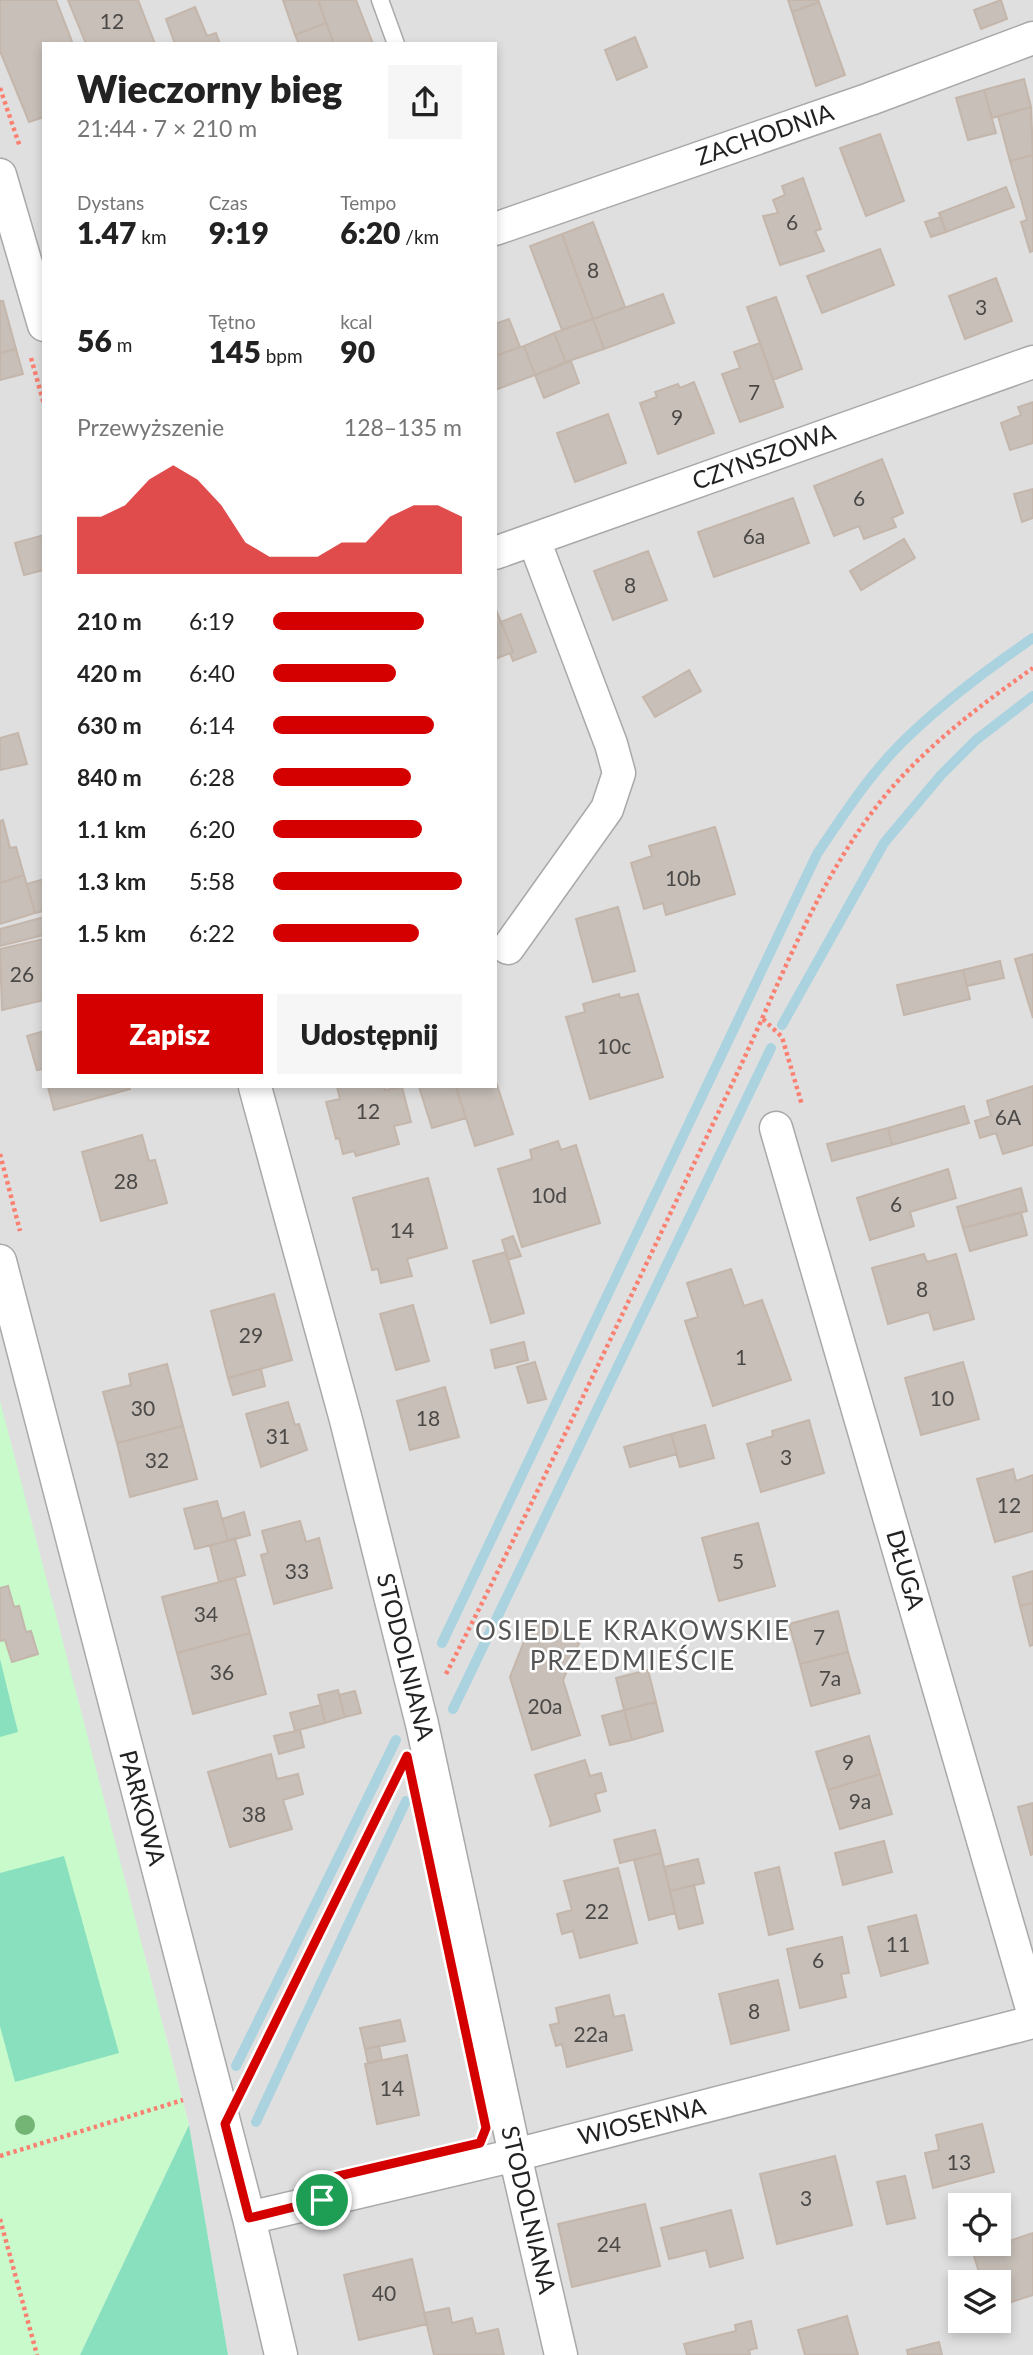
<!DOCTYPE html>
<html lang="pl">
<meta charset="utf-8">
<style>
:root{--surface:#fff;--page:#f6f6f6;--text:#222;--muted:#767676;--accent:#d40000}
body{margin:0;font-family:Lato,sans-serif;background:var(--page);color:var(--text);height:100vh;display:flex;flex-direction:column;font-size:26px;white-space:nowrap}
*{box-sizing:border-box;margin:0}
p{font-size:23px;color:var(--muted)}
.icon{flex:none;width:38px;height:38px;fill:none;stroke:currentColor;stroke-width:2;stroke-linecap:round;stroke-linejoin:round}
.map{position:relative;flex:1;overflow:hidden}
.side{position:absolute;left:42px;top:42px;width:455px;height:1046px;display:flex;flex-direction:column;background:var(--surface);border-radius:0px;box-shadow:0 4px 10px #0003}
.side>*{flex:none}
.fabs{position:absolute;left:948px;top:2193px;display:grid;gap:14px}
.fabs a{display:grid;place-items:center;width:63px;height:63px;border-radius:0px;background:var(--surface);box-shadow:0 4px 10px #0003;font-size:35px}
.pin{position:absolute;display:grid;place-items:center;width:60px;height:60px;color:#fff;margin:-30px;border:4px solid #fff;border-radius:50%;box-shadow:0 2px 7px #0007}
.round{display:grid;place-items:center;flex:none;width:74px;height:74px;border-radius:0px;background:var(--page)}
.headline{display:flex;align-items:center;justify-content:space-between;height:119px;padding:0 35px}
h1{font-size:38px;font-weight:800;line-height:52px}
.figures{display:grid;grid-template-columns:repeat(3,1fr);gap:10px;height:119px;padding:7px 35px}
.figures div{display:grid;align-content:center}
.figures b{font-size:30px;font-weight:800}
.figures small{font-size:19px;font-weight:400}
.figures p{font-size:19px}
.chart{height:196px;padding:14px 35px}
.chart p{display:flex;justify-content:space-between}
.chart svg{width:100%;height:126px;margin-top:7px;fill:var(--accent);opacity:.7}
.primary-button{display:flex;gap:14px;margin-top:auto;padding:14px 35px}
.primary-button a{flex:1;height:80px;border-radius:0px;background:var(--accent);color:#fff;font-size:28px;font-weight:800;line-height:80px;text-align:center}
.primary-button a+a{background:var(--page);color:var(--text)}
ul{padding:0 35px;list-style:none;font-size:23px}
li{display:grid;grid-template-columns:112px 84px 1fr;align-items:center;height:52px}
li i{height:18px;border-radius:9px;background:var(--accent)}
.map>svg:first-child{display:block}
.residential{fill:#e0dfdf;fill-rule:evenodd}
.park{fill:#c8facc}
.pitch{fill:#88e0be}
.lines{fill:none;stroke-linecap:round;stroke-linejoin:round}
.stream{stroke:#aad3df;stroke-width:10}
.building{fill:#c7bfb8;stroke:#c4b6ab;stroke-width:2}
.service-casing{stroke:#a9a9a9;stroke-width:19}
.minor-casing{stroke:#a9a9a9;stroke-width:35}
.path{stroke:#fa8072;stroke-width:4.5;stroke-dasharray:3.5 3.5;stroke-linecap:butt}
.service{stroke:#fff;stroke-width:16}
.minor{stroke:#fff;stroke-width:32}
.tree{fill:#74b475}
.route-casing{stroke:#fff;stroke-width:14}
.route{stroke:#d40000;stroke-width:9}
.labels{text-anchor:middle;stroke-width:5;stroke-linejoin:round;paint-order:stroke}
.number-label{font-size:21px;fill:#4b4948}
.street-label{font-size:24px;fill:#222;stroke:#fff}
.neighbourhood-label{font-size:26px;letter-spacing:2px;fill:#555;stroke:#fff}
</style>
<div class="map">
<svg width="1033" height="2355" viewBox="0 0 1033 2355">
<rect width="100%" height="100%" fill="#f2efe9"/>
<path class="residential" d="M0,0h1033v2355h-805l-39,-230 -189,-719zM44,44h451v1043h-451zM961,2205h38v39h-38zM961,2282h38v38h-38z"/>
<path class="park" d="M0,1401l189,724 -109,230h-80z"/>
<path class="pitch" d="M0,1659l18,73 -18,5z
M64,1856l55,197 -104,29 -15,-56v-153z
M189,2125l39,230h-148z"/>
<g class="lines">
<path class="stream" d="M782,1025l102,-182 57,-68 35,-35 57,-44
M442,1643l375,-789c29,-43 58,-88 97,-123 36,-34 78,-65 119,-93
M453,1709l318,-661
M236,2066l160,-326
M256,2122l150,-321"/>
</g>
<path class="building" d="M0,0h56l17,44h-29v73l-15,5 -29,-71z
M68,0h70l17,44h-69z
M283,0h35l8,23 -31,12z
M318,0h38l17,44h-39z
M788,0h30l1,2 -27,10z
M1001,0l6,19 -26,10 -7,-19z
M819,2l26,73 -29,11 -24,-74z
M195,7l12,29 9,-3 4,11h-45l-9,-25z
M326,23l8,21h-35l-4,-9z
M635,37l12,30 -30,13 -12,-30z
M1024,79l7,28 -39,11 -8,-28z
M984,90l12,43 -28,7 -12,-42z
M1031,107l2,48 -23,6 -12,-45z
M880,134l24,67 -38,15 -26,-68z
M1033,155v96l-3,1 -9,-30 6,-2 -17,-59z
M803,178l18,51 -6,2 9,20 -44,14 -17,-49 15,-3 -5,-13 12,-5 -3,-9z
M1006,187l8,20 -68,25 -7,-19z
M941,217l5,15 -15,5 -6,-15z
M593,222l32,85 -32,12 -31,-85z
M562,234l31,85 -31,11 -32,-84z
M880,249l14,36 -72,28 -15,-37z
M996,278l16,43 -47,18 -16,-43z
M663,294l11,29 -70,26 -11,-30z
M776,297l26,72 -29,11 -26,-73z
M0,301h3l13,48 -16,4z
M509,319l11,28 -25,9v-32z
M593,319l11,30 -38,13 -12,-29z
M554,333l12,29 -31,13 -11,-29z
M760,343l23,64 -43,15 -18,-48 18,-6 -6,-16z
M524,346l11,29 -40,15v-34z
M16,349l7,25 -23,6v-27z
M571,361l8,22 -35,15 -9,-23z
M694,382l20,51 -56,21 -18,-51 17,-6 -2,-5 23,-8 2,4z
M1033,402v41l-23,7 -9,-27 20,-8 -3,-8z
M608,414l18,49 -51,19 -18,-49z
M882,459l21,54 -11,5 4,9 -32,12 -5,-13 -25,10 -20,-50z
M1033,489v29l-11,4 -8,-28z
M793,498l16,45 -95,34 -16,-45z
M44,535v35l-20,5 -9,-32z
M904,539l11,19 -54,32 -11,-19z
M648,551l19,49 -54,20 -19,-49z
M495,607l18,45 -18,7z
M521,614l15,38 -23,9 -3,-8 3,-1 -12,-30z
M689,670l12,21 -46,26 -12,-20z
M18,733l9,31 -27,6v-32z
M3,820l7,28 6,-1 8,28 -24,8v-62z
M715,827l20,67 -69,21 -3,-12 -19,6 -13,-46 21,-7 -3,-10z
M24,875l11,38 -35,11v-41z
M44,879v32l-9,2 -8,-29z
M618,907l17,64 -42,11 -17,-63z
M44,917v18l-44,11v-17z
M44,939v61l-42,10 -2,-61z
M1033,954v64l-18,-59z
M1000,961l4,17 -37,8 -4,-16z
M963,970l7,29 -66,16 -7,-30z
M619,994l1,4 18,-4 25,83 -73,22 -24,-82 19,-5 -2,-8z
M44,1031v41l-1,-3 -6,1 -10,-34z
M495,1079l18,55 -38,12 -19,-59h39z
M1033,1086v59l-30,9 -7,-21 -16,5 -5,-17 16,-5 -4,-15z
M48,1087h81l1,2 -76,21z
M337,1087h47l1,3 17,-3 9,35 -17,4 5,18 -43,12 -2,-5 -11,3 -4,-16 -3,1 -10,-37 14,-3z
M419,1087h37l10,31 -34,10z
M964,1106l5,17 -77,22 -4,-17z
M888,1128l4,17 -60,16 -5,-17z
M142,1135l7,26 6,-1 12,43 -66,18 -19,-69z
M558,1141l3,9 15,-5 24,78 -78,24 -24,-78 34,-10 -2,-9z
M948,1169l8,29 -46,14 4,14 -44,14 -13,-42z
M428,1178l19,70 -40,11 5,17 -31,7 -3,-14 -6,1 -19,-72z
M1021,1188l6,23 -64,17 -6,-21z
M1021,1212l6,23 -57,16 -7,-23z
M513,1236l8,20 -13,4 -6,-20z
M506,1252l18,61 -33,10 -18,-62z
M924,1254l3,8 29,-8 18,65 -40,11 -5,-18 -41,12 -16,-56z
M731,1269l13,37 18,-6 29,80 -78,26 -28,-85 13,-4 -11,-34z
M274,1294l18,66 -64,18 -17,-67z
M413,1305l16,56 -33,9 -16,-56z
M524,1342l4,18 -33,8 -4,-18z
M535,1362l11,37 -18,4 -11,-36z
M963,1362l16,57 -58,16 -16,-57z
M167,1364l16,62 -66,17 -14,-51 28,-7 -2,-11z
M261,1369l4,17 -32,9 -5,-17z
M445,1387l14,50 -49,13 -13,-49z
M288,1402l7,23 4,-1 8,26 -46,17 -15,-53z
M809,1420l15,53 -63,19 -14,-48 26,-8 -1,-5z
M705,1425l9,33 -34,9 -9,-33z
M183,1426l14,53 -67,18 -13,-54z
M671,1434l6,20 -47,13 -6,-20z
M1013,1469l3,12 17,-6v56l-38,11 -18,-63z
M217,1501l11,40 -33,8 -11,-40z
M244,1512l6,23 -22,6 -6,-22z
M300,1521l6,21 13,-4 13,50 -58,16 -13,-49 7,-2 -6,-22z
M758,1523l17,63 -56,15 -17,-63z
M235,1538l10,37 -26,7 -9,-36z
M1033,1571v32l-13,3 -7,-29z
M235,1578l15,55 -73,20 -15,-56z
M8,1586l6,21 5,-1 7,26 5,-1 7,23 -26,8 -7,-22 -5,1v-53z
M1033,1603v42l-3,1 -10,-40z
M838,1611l10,41 -48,12 -11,-40z
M532,1621l48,20 -17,39 17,55 -48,15 -22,-73z
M250,1633l16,61 -73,20 -16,-61z
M848,1652l12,41 -49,13 -11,-42z
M648,1670l8,32 -32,8 -8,-32z
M338,1690l7,27 -20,6 -7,-28z
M355,1691l6,22 -16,4 -6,-22z
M656,1702l7,29 -31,9 -8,-30z
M321,1705l4,18 -30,8 -5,-18z
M624,1710l8,30 -22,5 -8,-29z
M300,1730l4,17 -25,7 -5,-18z
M869,1736l11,38 -52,16 -12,-38z
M271,1754l6,25 21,-5 5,20 -20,6 9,29 -62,18 -22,-75z
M585,1760l5,16 11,-3 5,18 -11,3 5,17 -50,15 1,-3 -16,-48z
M880,1774l12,40 -52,15 -12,-39z
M1033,1803v51l-2,1 -13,-48z
M655,1830l6,23 -41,10 -6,-23z
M884,1841l8,31 -49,13 -8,-32z
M661,1853l14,60 -26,7 -15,-60z
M698,1859l6,24 -34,8 -6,-24z
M779,1867l14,62 -24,6 -14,-62z
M618,1868l19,75 -57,15 -7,-27 -11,3 -5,-20 15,-4 -8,-29z
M694,1885l9,38 -24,6 -9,-38z
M916,1915l12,48 -47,13 -13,-49z
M842,1937l7,36 -8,1 5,23 -46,11 -13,-59z
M778,1980l11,50 -58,14 -12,-50z
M609,1995l5,22 10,-2 8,35 -65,17 -5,-23 -6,2 -6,-21 9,-2 -3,-15z
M400,2020l5,21 -40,8 -5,-21z
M379,2046l3,14 -14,3 -3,-14z
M407,2055l12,60 -42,9 -12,-60z
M982,2124l12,48 -61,16 -8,-35 14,-3 -3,-15z
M835,2156l17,69 -75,19 -17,-70z
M905,2176l10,42 -28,6 -10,-42z
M645,2204l15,62 -88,21 -14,-63z
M731,2210l12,48 -33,9 -4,-17 -37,9 -8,-31z
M1033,2233v62l-34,11v-24h-17l-9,-29z
M412,2259l15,65 -68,16 -15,-65z
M449,2308l3,15 20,-5 4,16 22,-5 6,26h-70l-10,-42z
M847,2316l11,39h-53l-7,-25z
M751,2321l6,27 -8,2 1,5h-63l-3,-11 52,-13 -1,-6z
M939,2342l3,13h-34l-1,-5z"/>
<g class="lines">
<defs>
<path id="service" d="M380,0l16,44"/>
<path id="minor" d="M0,175l44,150
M495,229l375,-130 163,-61
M495,553l538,-191
M508,948l99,-139 12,-36 -8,-29 -77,-204
M255,1087l91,333 76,304 93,431 46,200
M776,1128l257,884
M0,1261l249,957 32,137
M249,2218l266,-63 518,-133"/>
</defs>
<use href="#service" class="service-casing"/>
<use href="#minor" class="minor-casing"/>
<path class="path" d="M0,88l20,59
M31,358l13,46
M763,1019l19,18 20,68
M0,1154l20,77
M446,1674c100,-195 192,-394 287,-592 47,-98 85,-207 156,-291 41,-48 93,-87 144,-123
M250,2077l147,-300
M0,2156l183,-56
M0,2219l37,136"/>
<use href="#service" class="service"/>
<use href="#minor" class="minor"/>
</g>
<circle class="tree" cx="25" cy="2125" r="10"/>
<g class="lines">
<defs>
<path id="route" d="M407,1756l79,372 -6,15 -163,38 5,19 -73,18 -24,-94z"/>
</defs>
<use href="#route" class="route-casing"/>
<use href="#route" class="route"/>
</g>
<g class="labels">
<g class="number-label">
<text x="112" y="29">12</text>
<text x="792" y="230">6</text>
<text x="593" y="278">8</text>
<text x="981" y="315">3</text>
<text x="754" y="400">7</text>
<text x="677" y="425">9</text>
<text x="859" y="506">6</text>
<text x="754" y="544">6a</text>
<text x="630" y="593">8</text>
<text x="683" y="886">10b</text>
<text x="22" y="982">26</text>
<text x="614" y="1054">10c</text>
<text x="368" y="1119">12</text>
<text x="1008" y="1125">6A</text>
<text x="126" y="1189">28</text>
<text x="549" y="1203">10d</text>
<text x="896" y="1212">6</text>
<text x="402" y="1238">14</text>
<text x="922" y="1297">8</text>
<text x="251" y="1343">29</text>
<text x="741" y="1365">1</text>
<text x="942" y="1406">10</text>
<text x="143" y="1416">30</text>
<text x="428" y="1426">18</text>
<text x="278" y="1444">31</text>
<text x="786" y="1465">3</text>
<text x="157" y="1468">32</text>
<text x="1009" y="1513">12</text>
<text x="738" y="1569">5</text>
<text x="297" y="1579">33</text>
<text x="206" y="1622">34</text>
<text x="819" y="1645">7</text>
<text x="222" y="1680">36</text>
<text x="830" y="1686">7a</text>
<text x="545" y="1714">20a</text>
<text x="848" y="1770">9</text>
<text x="860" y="1809">9a</text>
<text x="254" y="1822">38</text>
<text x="597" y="1919">22</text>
<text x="898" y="1952">11</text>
<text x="818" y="1968">6</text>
<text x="754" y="2019">8</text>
<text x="591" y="2042">22a</text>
<text x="392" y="2096">14</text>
<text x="959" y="2170">13</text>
<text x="806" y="2206">3</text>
<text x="609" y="2252">24</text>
<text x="384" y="2301">40</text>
</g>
<g class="street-label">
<text transform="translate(765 135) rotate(-19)" y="8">ZACHODNIA</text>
<text transform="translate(764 457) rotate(-20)" y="8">CZYNSZOWA</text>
<text transform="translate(905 1570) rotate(74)" y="8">DŁUGA</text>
<text transform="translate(405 1657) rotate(76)" y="8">STODOLNIANA</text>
<text transform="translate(142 1808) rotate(75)" y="8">PARKOWA</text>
<text transform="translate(642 2122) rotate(-14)" y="8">WIOSENNA</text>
<text transform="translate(528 2210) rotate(77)" y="8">STODOLNIANA</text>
</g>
<g class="neighbourhood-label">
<text x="633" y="1640">OSIEDLE KRAKOWSKIE<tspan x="633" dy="30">PRZEDMIEŚCIE</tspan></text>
</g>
</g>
</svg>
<div class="fabs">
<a><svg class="icon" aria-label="locate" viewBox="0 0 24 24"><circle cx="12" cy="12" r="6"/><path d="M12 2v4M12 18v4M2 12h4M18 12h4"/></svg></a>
<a><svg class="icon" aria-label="layers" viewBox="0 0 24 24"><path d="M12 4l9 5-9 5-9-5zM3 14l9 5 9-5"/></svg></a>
</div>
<div class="pin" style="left:322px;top:2200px;background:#1e9e55"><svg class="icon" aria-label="arrive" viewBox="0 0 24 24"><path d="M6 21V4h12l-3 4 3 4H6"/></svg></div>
<section class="side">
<div class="headline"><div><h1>Wieczorny bieg</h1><p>21:44 · 7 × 210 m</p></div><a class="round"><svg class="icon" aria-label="share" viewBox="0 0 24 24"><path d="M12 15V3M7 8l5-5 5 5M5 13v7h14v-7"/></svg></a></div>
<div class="figures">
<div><p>Dystans</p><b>1.47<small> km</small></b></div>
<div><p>Czas</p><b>9:19</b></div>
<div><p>Tempo</p><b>6:20<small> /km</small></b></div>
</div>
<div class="figures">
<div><b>56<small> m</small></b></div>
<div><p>Tętno</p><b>145<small> bpm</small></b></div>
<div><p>kcal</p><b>90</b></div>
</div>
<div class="chart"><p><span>Przewyższenie</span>128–135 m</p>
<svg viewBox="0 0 160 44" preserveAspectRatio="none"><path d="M0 44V24L10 24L20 20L30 11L40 6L50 11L60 20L70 33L80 38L90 38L100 38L110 33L120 33L130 24L140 20L150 20L160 24V44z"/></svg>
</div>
<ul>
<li><b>210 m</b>6:19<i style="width:80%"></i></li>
<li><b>420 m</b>6:40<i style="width:65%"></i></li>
<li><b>630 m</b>6:14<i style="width:85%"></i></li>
<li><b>840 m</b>6:28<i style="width:73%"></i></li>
<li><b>1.1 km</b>6:20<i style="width:79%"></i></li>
<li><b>1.3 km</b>5:58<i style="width:100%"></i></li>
<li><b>1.5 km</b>6:22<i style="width:77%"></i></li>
</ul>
<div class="primary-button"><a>Zapisz</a><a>Udostępnij</a></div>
</section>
</div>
